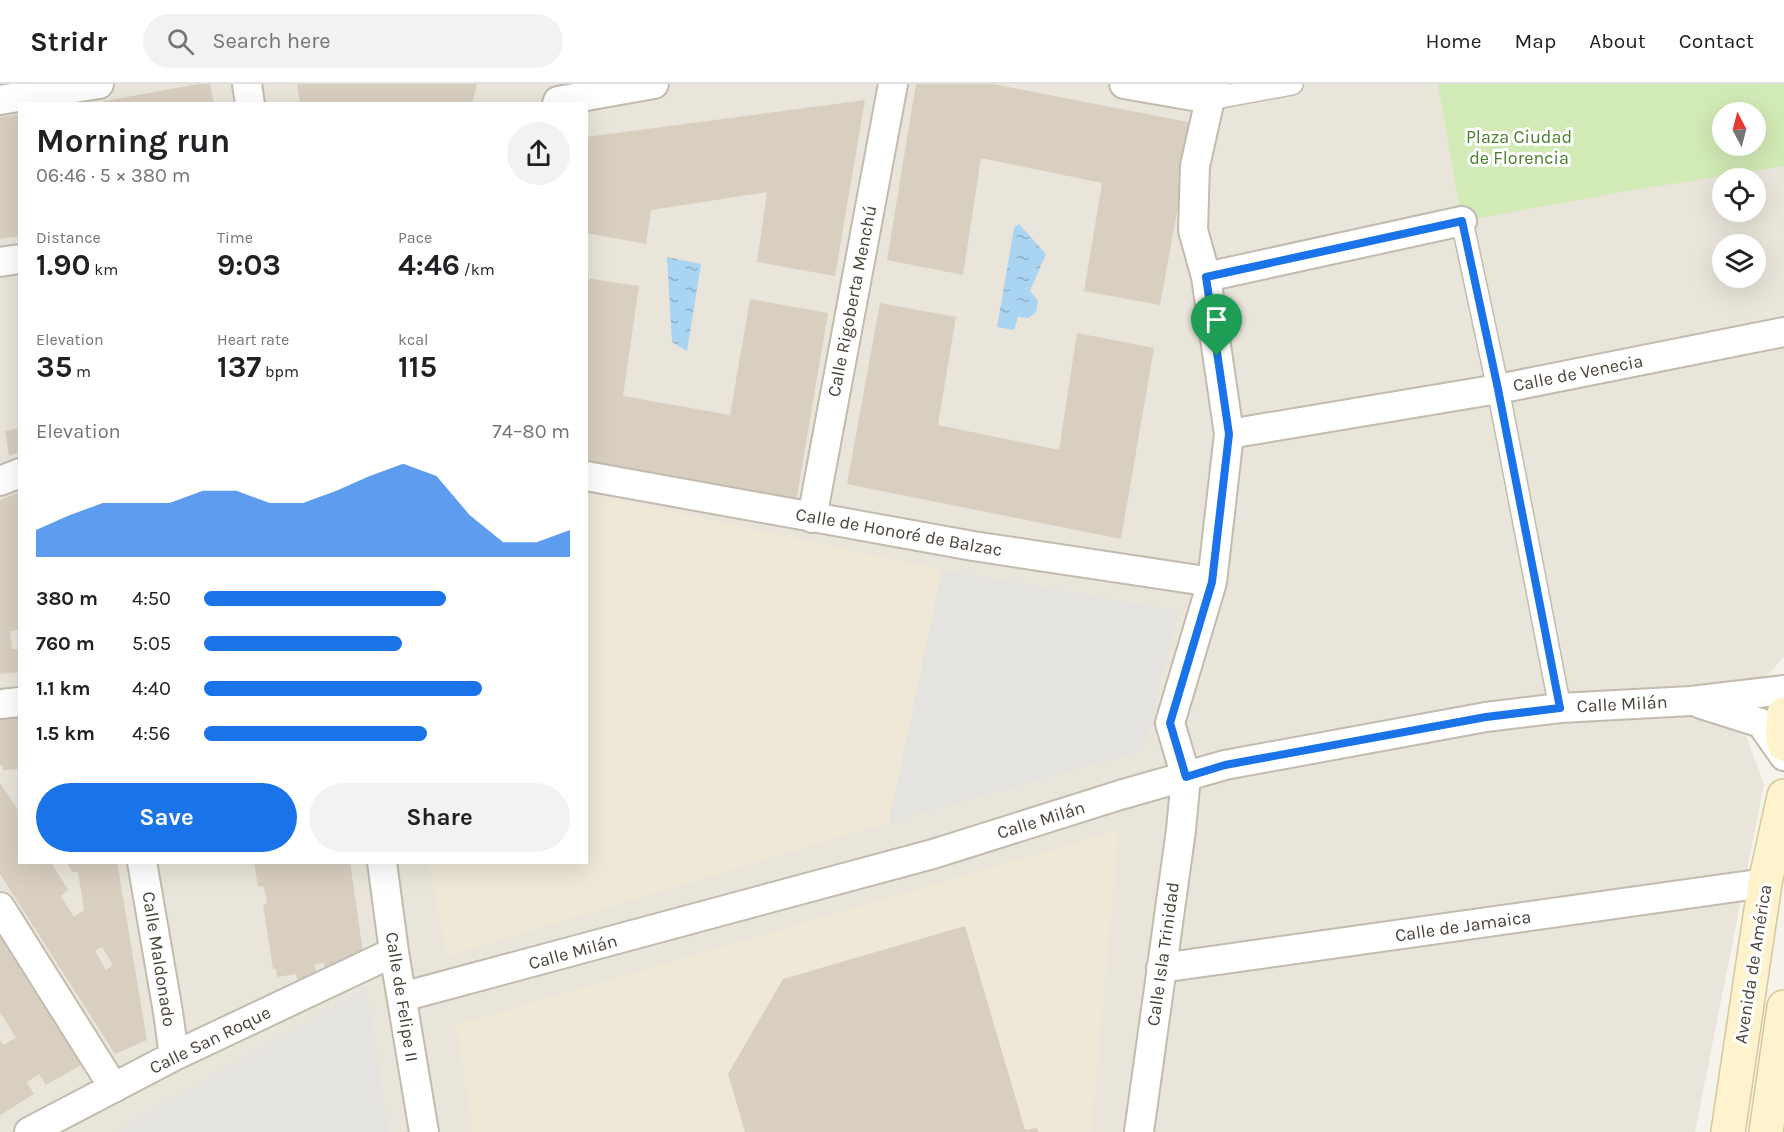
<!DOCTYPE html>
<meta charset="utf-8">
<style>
:root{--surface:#fff;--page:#f2f2f2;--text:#202124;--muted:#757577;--line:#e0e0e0;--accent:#1a73e8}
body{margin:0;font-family:Karla,sans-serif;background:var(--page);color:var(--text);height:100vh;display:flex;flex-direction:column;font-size:22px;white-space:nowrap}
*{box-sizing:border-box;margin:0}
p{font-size:20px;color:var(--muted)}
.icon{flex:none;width:33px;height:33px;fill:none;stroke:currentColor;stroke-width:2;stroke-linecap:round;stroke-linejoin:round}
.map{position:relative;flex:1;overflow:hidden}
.drawer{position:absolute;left:18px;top:18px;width:570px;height:762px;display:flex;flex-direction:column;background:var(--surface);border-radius:0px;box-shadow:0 6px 24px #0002}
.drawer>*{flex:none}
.needle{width:39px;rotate:353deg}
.tools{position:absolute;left:1712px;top:18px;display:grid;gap:12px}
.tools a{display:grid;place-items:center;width:54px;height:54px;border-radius:50%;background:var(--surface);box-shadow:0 6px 24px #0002;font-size:30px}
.pin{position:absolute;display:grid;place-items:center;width:51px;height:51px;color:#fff;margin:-62px -26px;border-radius:50% 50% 50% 0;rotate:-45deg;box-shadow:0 0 6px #0007}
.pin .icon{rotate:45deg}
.round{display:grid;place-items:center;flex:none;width:63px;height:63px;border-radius:32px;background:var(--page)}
.head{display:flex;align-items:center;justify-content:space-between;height:102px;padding:0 18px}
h1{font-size:33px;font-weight:700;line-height:45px}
.stats{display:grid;grid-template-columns:repeat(3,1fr);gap:9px;height:102px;padding:6px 18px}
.stats div{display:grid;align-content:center}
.stats b{font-size:30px;font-weight:700}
.stats small{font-size:16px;font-weight:400}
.stats p{font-size:16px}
.chart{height:168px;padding:12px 18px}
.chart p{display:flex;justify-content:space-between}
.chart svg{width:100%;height:108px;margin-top:6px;fill:var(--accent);opacity:.7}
.cta{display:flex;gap:12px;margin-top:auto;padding:12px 18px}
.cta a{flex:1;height:69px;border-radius:36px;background:var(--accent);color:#fff;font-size:24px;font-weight:700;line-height:69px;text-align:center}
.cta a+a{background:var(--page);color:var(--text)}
ul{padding:0 18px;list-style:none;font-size:20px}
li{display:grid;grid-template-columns:96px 72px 1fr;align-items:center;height:45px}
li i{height:15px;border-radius:8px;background:var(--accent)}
header{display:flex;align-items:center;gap:36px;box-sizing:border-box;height:84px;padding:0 30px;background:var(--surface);border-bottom:2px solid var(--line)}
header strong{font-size:28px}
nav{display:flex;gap:33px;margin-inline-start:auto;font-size:21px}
.search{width:420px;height:54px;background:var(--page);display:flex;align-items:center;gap:15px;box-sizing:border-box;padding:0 21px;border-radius:33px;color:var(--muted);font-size:22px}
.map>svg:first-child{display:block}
.residential{fill:#eae5da;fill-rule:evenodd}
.education{fill:#efe8d6}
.park{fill:#d2eab5;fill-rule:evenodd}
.parking{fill:#e5e3e0}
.water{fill:url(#water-ripples)}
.building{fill:#d8cfc1;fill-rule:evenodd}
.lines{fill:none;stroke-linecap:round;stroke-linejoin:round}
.pedestrian-casing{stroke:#c2bbae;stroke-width:24}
.minor-casing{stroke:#c2bbae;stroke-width:32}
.secondary-casing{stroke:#d6c79b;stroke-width:36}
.pedestrian{stroke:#fff;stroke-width:21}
.minor{stroke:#fff;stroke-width:28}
.secondary{stroke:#fff3cd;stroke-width:33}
.route-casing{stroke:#fff;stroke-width:12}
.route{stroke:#1a73e8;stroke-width:8}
.labels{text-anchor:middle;stroke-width:6;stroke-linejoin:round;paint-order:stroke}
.park-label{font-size:18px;fill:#4a7f2a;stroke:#fff}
.street-label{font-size:18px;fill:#4b4439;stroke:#fff}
</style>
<header>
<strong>Stridr</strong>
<div class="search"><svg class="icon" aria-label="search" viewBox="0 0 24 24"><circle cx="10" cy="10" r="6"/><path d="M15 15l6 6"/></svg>Search here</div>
<nav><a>Home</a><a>Map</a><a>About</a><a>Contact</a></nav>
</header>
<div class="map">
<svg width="1784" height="1048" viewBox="0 0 1784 1048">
<defs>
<pattern id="water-ripples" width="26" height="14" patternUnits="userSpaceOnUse" patternTransform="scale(1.5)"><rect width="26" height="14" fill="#a9d4f2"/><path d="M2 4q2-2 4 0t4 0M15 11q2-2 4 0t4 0" fill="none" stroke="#8caec5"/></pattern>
</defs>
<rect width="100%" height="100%" fill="#f6f3ec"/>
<path class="residential" d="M0,0h1784v573l-48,52 28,75 -69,348h-1695zM20,20h566v758h-566zM1722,28h33v34h-33zM1722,94h33v34h-33zM1722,160h33v34h-33z"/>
<path class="education" d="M587,409l355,77 -53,252 -442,134 -18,-93 157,-1z
M1119,746l-28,302h-618l-17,-107z"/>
<path class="park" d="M1438,0h346v82l-156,25 -166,30zM1722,28h33v34h-33z"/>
<path class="parking" d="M942,486l237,41 -36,139 -254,72z
M367,904l21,144h-273z"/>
<path class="water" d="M1019,140l27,30 -16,37 8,10 -2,11 -7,6 -11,-1 -4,13 -17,-3 17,-99z
M667,173l34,7 -14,87 -15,-9z"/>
<path class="building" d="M198,0h12l4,20h-125z
M297,0h180l-5,20h-172z
M916,0h77l200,39 -33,182 -76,-14 18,-108 -121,-25 -18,117 -76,-15z
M865,16l-30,176 -78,-14 10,-70 -116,18 -5,34 -60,-11v-96z
M20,30v122l-20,3v-122z
M586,194l53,8 -16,110 107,19 20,-116 78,14 -33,195 -209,-36z
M880,219l76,14 -18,108 121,25 18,-117 77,15 -33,191 -274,-55z
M20,344v24l-11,4 -4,-25z
M20,408v138l-10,1 2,18h8v23l-20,2v-174z
M20,631v54l-17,1v-5l-3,1v-49z
M0,699l20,30v49h31l17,28 -7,6 13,21 10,-7 -6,-38h-6l-5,-10h50l30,178 -32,14 -115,-180zM102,863l11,18 -7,5 -11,-19z
M254,778h96l14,97 -39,14 -1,-10 -9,1 2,12 -20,3 -1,-5 -19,3 -1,-8h-3l-10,-64 4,-1 -1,-9 -3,-9 -5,1z
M965,842l60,204 12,-2 1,4h-293l-17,-58 55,-95z
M0,853l81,128 -35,20 -7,-11 -12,8 7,12 -34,21v-75l3,5 13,-7 -16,-26z"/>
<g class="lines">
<defs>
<path id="pedestrian" d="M1210,15l82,-15
M1462,137l36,168 62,319"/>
<path id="minor" d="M247,0l3,20
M1124,0l86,15
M0,16l99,-16
M557,20l1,-3 96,-17
M0,178l20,-3
M1206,193l256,-56
M1229,350l269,-45 286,-57
M586,392l387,70 239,36
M0,397l20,-8
M812,434l81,-434
M0,620l20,-2
M1701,620l60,19 23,33
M142,778l26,150 6,44
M382,778l12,90 30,180
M0,823l114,181
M1161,884l604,-85
M402,913l531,-143 187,-59 105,-30 261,-48 74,-9 131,-7 93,-11
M29,1048l145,-76 220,-104
M1139,1048l42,-302 5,-53 -16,-54 42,-141 17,-148 -23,-157 -13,-47 2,-64 15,-67 5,-15"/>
<path id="secondary" d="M1784,630l-2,20 2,10
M1728,1048l37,-249 19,-87
M1766,1048l18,-125"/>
</defs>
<use href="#pedestrian" class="pedestrian-casing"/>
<use href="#minor" class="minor-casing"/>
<use href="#secondary" class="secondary-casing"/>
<use href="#pedestrian" class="pedestrian"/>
<use href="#minor" class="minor"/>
<use href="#secondary" class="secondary"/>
</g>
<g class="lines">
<defs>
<path id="route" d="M1462,137l36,168 62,319 -74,9 -261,48 -39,12 -16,-54 42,-141 17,-148 -23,-157z"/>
</defs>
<use href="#route" class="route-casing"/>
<use href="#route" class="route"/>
</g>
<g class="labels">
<g class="park-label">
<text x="1519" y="59">Plaza Ciudad<tspan x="1519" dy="21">de Florencia</tspan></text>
</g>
<g class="street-label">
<text transform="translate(852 217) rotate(-79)" y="6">Calle Rigoberta Menchú</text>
<text transform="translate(1578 289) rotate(-11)" y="6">Calle de Venecia</text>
<text transform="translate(899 448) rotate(10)" y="6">Calle de Honoré de Balzac</text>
<text transform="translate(1622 620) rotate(-3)" y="6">Calle Milán</text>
<text transform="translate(1041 736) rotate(-17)" y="6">Calle Milán</text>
<text transform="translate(1463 842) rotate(-8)" y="6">Calle de Jamaica</text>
<text transform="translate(573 868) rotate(-15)" y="6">Calle Milán</text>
<text transform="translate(1163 870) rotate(-82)" y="6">Calle Isla Trinidad</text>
<text transform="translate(159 875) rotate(81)" y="6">Calle Maldonado</text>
<text transform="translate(1753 880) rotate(-81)" y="6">Avenida de América</text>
<text transform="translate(402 913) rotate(81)" y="6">Calle de Felipe II</text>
<text transform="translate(210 956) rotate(-26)" y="6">Calle San Roque</text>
</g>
</g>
</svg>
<div class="tools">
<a><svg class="needle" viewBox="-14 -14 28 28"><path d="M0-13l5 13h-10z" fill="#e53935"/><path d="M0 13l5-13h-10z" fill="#757577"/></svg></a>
<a><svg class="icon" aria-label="locate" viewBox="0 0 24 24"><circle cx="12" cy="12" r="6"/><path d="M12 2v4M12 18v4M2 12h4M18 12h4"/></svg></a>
<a><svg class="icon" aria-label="layers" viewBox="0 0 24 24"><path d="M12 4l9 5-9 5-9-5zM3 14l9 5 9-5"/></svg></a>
</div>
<div class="pin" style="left:1217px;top:272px;background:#1e9e55"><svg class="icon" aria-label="arrive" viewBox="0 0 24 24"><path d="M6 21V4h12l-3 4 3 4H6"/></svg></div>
<section class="drawer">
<div class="head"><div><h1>Morning run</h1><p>06:46 · 5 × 380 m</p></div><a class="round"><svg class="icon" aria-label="share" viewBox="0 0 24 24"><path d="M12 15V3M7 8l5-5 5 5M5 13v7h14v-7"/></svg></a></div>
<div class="stats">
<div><p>Distance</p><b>1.90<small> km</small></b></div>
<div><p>Time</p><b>9:03</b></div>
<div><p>Pace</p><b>4:46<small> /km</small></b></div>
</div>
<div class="stats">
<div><p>Elevation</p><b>35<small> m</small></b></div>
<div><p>Heart rate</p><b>137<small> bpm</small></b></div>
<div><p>kcal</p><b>115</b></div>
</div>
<div class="chart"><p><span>Elevation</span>74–80 m</p>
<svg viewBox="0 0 160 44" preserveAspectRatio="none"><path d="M0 44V33L10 27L20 22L30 22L40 22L50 17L60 17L70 22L80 22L90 17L100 11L110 6L120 11L130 27L140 38L150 38L160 33V44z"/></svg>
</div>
<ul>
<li><b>380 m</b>4:50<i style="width:66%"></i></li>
<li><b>760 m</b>5:05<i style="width:54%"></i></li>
<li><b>1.1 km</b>4:40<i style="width:76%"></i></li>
<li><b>1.5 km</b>4:56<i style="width:61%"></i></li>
</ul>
<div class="cta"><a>Save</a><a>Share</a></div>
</section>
</div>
